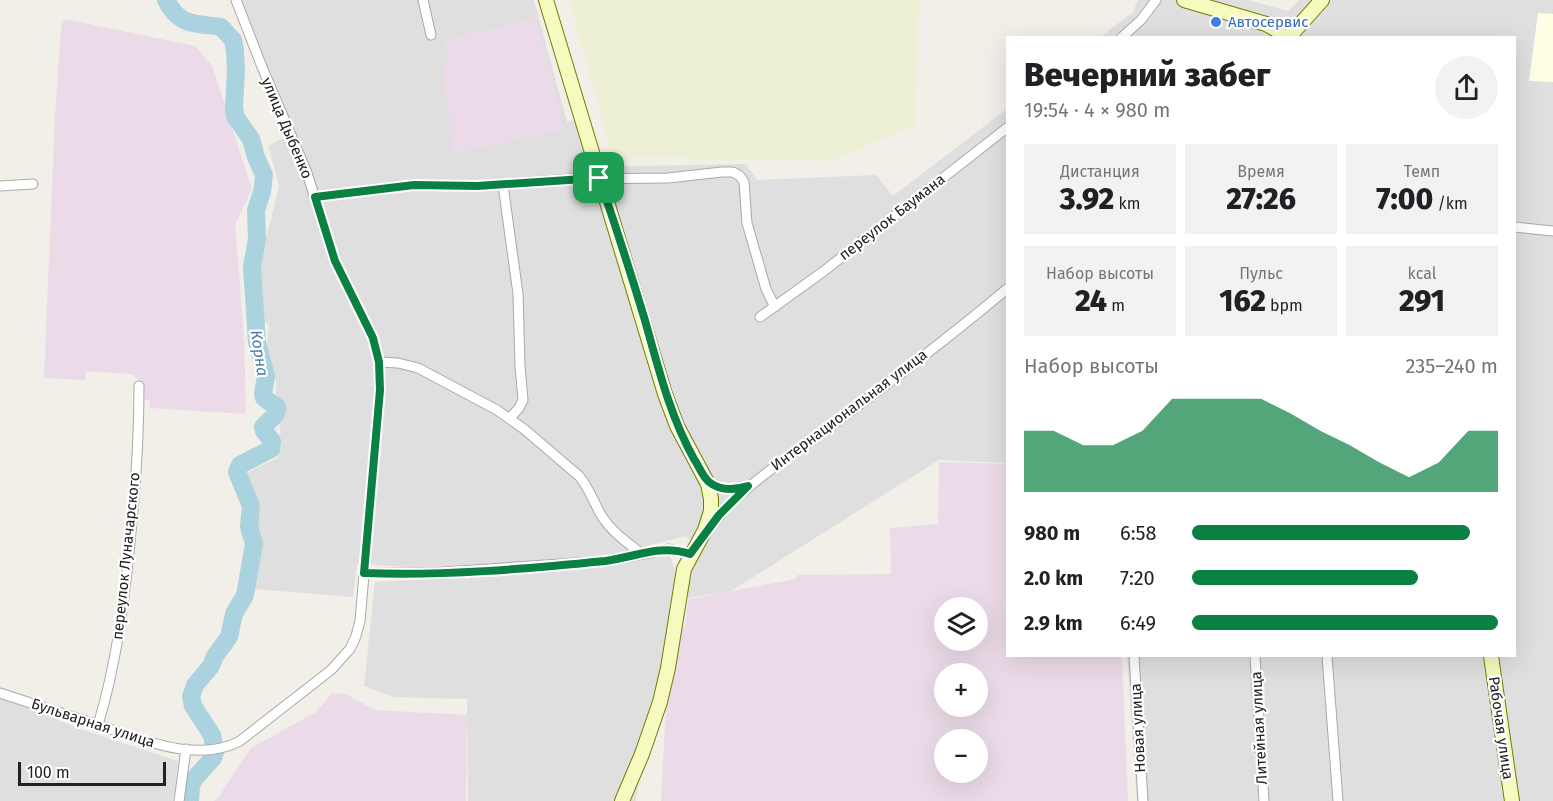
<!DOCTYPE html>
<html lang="ru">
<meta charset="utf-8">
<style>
:root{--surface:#fff;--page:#f2f2f2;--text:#202124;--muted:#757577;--accent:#0b8043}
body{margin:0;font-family:"Fira Sans",sans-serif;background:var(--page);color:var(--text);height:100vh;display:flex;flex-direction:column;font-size:22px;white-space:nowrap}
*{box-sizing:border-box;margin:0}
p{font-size:20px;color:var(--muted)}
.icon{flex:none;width:33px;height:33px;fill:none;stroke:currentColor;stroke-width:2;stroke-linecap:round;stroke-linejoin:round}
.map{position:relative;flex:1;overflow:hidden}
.sheet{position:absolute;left:1006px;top:36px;width:510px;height:621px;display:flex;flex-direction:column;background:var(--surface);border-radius:0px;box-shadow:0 6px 24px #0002}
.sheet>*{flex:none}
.buttons{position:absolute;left:934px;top:597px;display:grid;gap:12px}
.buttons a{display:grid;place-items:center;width:54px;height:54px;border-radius:50%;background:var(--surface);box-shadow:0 6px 24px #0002;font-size:30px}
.scale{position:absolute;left:18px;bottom:15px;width:148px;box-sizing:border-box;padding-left:6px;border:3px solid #222;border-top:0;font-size:16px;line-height:21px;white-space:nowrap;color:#222;-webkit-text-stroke:4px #fff;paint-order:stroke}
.pin{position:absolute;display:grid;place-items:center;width:51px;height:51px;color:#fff;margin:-26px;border-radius:12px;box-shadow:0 3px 9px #0006}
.round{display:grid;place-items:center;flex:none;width:63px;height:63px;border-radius:32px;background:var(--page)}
.overview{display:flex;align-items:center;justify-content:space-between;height:102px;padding:0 18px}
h1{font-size:33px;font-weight:800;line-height:45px}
.metrics{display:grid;grid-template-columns:repeat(3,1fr);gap:9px;height:102px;padding:6px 18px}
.metrics div{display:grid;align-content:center;border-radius:0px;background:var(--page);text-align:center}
.metrics b{font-size:30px;font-weight:800}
.metrics small{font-size:16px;font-weight:400}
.metrics p{font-size:16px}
.chart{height:168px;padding:12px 18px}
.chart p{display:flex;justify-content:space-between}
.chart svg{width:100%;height:108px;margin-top:6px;fill:var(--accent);opacity:.7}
ul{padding:0 18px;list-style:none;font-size:20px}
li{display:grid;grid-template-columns:96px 72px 1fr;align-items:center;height:45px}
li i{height:15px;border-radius:8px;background:var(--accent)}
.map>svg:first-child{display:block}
.residential{fill:#e0dfdf}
.industrial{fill:#ebdbe8;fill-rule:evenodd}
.education{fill:#ffffe5}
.farmland{fill:#eef0d5}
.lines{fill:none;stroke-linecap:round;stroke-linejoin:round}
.river{stroke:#aad3df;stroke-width:18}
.street-casing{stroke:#a9a9a9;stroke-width:11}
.secondary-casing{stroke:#707d05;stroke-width:16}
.street{stroke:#fff;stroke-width:9}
.secondary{stroke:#f7fabf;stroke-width:14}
.route-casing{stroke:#fff;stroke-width:12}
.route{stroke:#0b8043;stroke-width:8}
.shop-dot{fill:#3f7fe0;stroke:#fff;stroke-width:2}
.labels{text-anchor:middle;stroke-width:4.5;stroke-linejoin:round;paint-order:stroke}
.shop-label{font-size:15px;fill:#366cbe;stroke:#fff;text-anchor:start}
.street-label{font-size:15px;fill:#222;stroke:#fff}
.water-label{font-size:16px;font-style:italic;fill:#4a7aab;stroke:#fff}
</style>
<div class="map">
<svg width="1553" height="801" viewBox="0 0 1553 801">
<rect width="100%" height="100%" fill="#f2efe9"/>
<path class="residential" d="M230,0h304l33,122 7,-2 14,47 158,-3 11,16 119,-5 17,21 115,-88v355l-69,-3 -208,131 -43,7 2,-28 10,-20 -14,-14 -71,18 -41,6 -153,8 -64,-4 -4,33 -99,-8 3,-85 -12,-20 1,-11 32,-15 4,-56 -6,-8v-13l-10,-28 3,-28 -7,-5 1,-28 -6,-16 22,-90 -11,-40 19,-10z
M1138,0h110l40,11 11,-11h254v801h-416l-10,-145h388v-618h-416l34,-26z
M670,556l5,15 -8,65 -5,31 -12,45 -14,89h-168l-1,-102 -74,-2 -29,-11 11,-104 185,-11 4,-4z
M0,698l32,11 48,20 98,32 -5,40h-173z"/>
<path class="industrial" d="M535,17l30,112 -77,18 -36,5 -3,-28h2l-8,-47v-12l5,-6 -4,-20 71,-15z
M65,19l130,27 17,19 40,124 -17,36 9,110 2,79 -96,-6v-8h-8v-16l-10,-10 -46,-3 -1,9 -41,-2 11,-262 6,-90z
M939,462l69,2v192h114l6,145h-467l5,-97 15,-77h4l3,-28 108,-20 1,-4 94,-1 -1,-46 48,-4zM945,608h33v32h-33zM945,674h33v32h-33zM945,740h33v32h-33z
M332,693l14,1 29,16 92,5 -1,86h-252l4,-3 33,-50 65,-36z"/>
<path class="education" d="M1538,13l15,1v68l-24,-1z"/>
<path class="farmland" d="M570,0h349l-4,125 -82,36 -221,-4z"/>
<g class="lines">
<path class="river" d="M166,0c14,27 29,23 55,27l12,13 2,10 1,21 -2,35 1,10 16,23 5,18 8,18 -2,17 -6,18 1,29 -5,28 5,75 9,34 -3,18 1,4 13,9c1,10 -8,12 -14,20l1,4 8,10 -1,8 -31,16 -3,7 14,34 -2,21 5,17 -9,51 -11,19 -5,23 -14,19 -4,10 -16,19 -4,12 2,9 19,29 3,17 -2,6 -19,21 -3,7 -1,15"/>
<defs>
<path id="street" d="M423,0l8,35
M1121,38l20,-18 15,-20
M503,185l15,109 2,72 3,34 -4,8 -9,10
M0,186l33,-2
M315,197l98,-12 64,1 93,-7 98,-1 54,-6h11l7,4 4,6 3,41 19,66 9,18
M1515,227l38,4
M760,317l64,-46 184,-144
M379,362l19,1 20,5 79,42 27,19 55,47c11,13 15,28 24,42 10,15 25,25 39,36
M706,479c11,11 25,12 40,7
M709,528c35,-44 75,-67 119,-100 61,-45 122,-91 180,-140
M364,573h65l146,-10 32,-2 62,-12 21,5
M1134,656l9,145
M1255,656l9,145
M1327,656l11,145
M0,693c31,10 62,20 92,30 44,14 103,42 148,18l91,-71 19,-21 6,-13 4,-15 20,-231 -1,-28 -6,-24 -38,-77 -28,-88 -45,-106 -26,-67
M98,725c19,-63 27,-128 33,-193 5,-49 8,-97 8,-146
M179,801l7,-52"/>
<path id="secondary" d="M546,0l119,394 12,32 31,58 3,15v12l-6,19 -21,39 -16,99 -8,34 -18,52 -20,47
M1184,0l82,24 11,6 6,8
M1288,38l34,-38
M1491,656l21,145"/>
</defs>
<use href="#street" class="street-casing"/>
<use href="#secondary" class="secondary-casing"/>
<use href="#street" class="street"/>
<use href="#secondary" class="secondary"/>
</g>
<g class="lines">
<defs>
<path id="route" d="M599,178c16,46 31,93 45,139 14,49 25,97 50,142 5,7 8,17 15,23 11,9 26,8 39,4l-29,29 -29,39c-31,-10 -54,3 -85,7 -80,8 -161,15 -241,12l16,-183 -1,-28 -6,-24 -38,-77 -20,-64 99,-12 63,1z"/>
</defs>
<use href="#route" class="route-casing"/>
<use href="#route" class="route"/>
</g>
<circle class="shop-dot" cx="1216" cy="22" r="6"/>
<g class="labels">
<g class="shop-label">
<text x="1228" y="27">Автосервис</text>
</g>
<g class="street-label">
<text transform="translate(287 128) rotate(67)" y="5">улица Дыбенко</text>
<text transform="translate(892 217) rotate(-38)" y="5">переулок Баумана</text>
<text transform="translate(849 410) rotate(-37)" y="5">Интернациональная улица</text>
<text transform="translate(126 556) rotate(-84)" y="5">переулок Луначарского</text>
<text transform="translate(93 723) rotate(18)" y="5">Бульварная улица</text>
<text transform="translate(1138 728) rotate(-93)" y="5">Новая улица</text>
<text transform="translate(1259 728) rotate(-93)" y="5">Литейная улица</text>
<text transform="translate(1501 728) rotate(82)" y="5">Рабочая улица</text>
</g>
<g class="water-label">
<text transform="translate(260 353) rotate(81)" y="6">Корна</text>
</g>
</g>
</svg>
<div class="buttons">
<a><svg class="icon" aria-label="layers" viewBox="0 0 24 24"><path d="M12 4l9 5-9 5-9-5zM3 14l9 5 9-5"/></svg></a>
<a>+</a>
<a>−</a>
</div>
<div class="scale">100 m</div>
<div class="pin" style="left:599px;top:178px;background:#1e9e55"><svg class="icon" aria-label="arrive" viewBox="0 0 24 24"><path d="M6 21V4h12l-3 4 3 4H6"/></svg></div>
<section class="sheet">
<div class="overview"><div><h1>Вечерний забег</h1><p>19:54 · 4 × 980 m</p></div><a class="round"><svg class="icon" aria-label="share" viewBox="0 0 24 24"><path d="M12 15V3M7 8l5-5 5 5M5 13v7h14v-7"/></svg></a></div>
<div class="metrics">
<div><p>Дистанция</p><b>3.92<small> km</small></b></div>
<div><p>Время</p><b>27:26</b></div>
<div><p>Темп</p><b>7:00<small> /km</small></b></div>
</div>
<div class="metrics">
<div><p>Набор высоты</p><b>24<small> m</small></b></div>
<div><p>Пульс</p><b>162<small> bpm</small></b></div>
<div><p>kcal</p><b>291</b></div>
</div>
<div class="chart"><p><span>Набор высоты</span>235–240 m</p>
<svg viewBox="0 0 160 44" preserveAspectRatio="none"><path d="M0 44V19L10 19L20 25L30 25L40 19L50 6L60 6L70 6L80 6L90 12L100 19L110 25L120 32L130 38L140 32L150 19L160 19V44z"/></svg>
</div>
<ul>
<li><b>980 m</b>6:58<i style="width:91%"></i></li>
<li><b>2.0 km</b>7:20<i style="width:74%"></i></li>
<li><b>2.9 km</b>6:49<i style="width:100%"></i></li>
</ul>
</section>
</div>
